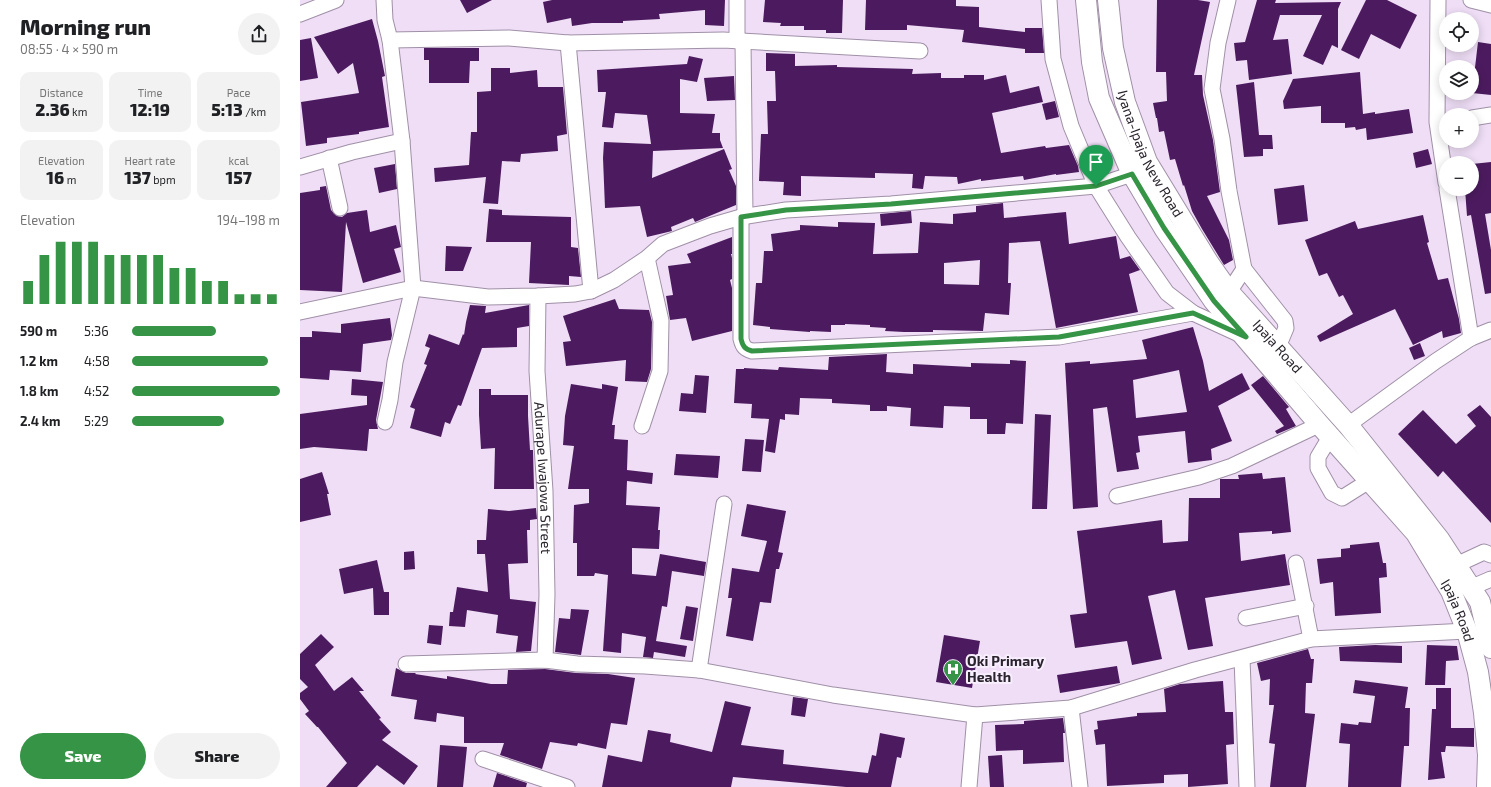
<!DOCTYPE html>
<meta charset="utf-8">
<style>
:root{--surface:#fff;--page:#f2f2f2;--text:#202124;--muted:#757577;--accent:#369446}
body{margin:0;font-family:"Exo 2",sans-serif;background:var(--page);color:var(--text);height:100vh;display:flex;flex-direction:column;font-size:15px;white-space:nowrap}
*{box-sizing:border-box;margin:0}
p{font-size:13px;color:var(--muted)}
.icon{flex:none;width:22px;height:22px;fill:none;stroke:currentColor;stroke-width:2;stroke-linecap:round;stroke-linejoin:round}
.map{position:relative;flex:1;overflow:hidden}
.details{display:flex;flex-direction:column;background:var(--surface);width:300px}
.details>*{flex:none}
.fabs{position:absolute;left:1139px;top:12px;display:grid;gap:8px}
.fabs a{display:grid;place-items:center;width:40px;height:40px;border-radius:50%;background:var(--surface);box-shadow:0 2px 10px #0003;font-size:20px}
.pin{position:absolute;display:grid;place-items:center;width:34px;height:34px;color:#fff;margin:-41px -17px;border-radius:50% 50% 50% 0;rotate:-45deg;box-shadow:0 0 4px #0007}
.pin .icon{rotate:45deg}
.round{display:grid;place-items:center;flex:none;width:42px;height:42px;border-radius:21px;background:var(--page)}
.overview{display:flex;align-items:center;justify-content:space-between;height:68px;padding:0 20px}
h1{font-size:22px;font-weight:800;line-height:30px}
.metrics{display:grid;grid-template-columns:repeat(3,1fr);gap:6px;height:68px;padding:4px 20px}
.metrics div{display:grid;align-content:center;border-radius:10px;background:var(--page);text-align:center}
.metrics b{font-size:17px;font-weight:800}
.metrics small{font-size:11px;font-weight:400}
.metrics p{font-size:11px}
.chart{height:112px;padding:8px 20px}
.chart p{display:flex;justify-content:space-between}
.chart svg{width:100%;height:72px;margin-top:4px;stroke:var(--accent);stroke-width:6}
.button{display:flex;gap:8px;margin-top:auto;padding:8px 20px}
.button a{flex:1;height:46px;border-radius:24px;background:var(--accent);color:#fff;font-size:16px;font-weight:800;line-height:46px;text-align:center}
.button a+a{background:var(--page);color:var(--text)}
ul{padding:0 20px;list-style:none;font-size:13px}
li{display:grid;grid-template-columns:64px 48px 1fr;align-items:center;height:30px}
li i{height:10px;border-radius:5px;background:var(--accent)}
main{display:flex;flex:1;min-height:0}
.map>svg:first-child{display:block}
.building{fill:#4c1b5f;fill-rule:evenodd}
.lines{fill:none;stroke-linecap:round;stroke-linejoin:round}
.minor-casing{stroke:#a090a7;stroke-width:17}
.major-casing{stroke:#a090a7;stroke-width:22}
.minor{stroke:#fff;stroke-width:15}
.major{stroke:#fff;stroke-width:20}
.route-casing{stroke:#fff;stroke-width:8}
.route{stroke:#369446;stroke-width:5}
.labels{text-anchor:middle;stroke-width:4;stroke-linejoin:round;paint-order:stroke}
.street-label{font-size:14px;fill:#2a242d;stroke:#f8eefd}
.poi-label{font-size:14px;font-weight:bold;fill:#2a242d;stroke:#f8eefd;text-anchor:start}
</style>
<main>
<section class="details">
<div class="overview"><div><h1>Morning run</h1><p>08:55 · 4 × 590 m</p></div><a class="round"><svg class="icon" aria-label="share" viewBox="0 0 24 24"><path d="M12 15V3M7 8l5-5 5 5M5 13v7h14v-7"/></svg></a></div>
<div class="metrics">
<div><p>Distance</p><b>2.36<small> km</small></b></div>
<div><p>Time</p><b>12:19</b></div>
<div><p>Pace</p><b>5:13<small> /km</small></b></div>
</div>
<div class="metrics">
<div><p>Elevation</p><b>16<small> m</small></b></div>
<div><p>Heart rate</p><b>137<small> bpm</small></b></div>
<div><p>kcal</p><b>157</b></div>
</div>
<div class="chart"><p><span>Elevation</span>194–198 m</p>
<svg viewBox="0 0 160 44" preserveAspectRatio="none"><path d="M5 44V30M15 44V14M25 44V6M35 44V6M45 44V6M55 44V14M65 44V14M75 44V14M85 44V14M95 44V22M105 44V22M115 44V30M125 44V30M135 44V38M145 44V38M155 44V38"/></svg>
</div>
<ul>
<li><b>590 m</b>5:36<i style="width:57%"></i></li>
<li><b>1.2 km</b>4:58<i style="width:92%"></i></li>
<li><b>1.8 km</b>4:52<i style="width:100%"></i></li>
<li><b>2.4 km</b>5:29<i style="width:62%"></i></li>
</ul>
<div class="button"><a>Save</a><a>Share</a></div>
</section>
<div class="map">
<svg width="1191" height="787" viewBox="0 0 1191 787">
<rect width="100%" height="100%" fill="#efdef6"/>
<path class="building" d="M160,0h32l-25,13z
M252,0h173l-1,26 -19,-1v-15l-46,4 1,5 -37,2v2h-31l-20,3 -1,-8 -24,5 -4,-21z
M465,0h78l-1,33h-16v-3h-22v-4h-24l1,-3 -18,-1z
M566,0h90v6l23,1v20l46,5v-4h17l2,25h-19v-4l-63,-7 2,-12 -57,-5v5h-42z
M857,0h41l12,2 -16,73h8l1,20 10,45 7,52 -13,4 22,44 4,20 -9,5 -22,-36 -10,-18 -8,-26 -1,1 -8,-27 -5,1 -6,-29 -5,1 -2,-14h-1l-3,-15 14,-2 -1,-29h-10z
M957,0h19l-1,3 66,-1 -3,7v39l-6,-3 -9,20 -20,-9 19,-41h-42l-7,25 15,-1 4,35 -43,6 -2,-20 -11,1 -2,-18 11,-1z
M1066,0h21l30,15 -17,34 -29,-15 -12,25 -18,-9z
M72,19l6,22 7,35 -3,1 7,50 -30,5v2l-32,4v5l-21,3 -5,-44 58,-9 -6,-30 -15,11 -24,-37z
M11,38l7,40 -18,3v-41z
M1178,42l13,2v51l-19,-2z
M124,48h55v13h-9l-1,22h-40v-23h-5z
M466,53l29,1v12l42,-1v2l76,2 -1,5 29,-1v5h23v-3h20v5l22,-5 4,18 29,-7 4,16 -51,11 9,40 44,-7 1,2 23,-3 9,21 1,6 -23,3v-1l-32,6 -1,-4 -42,5v-2l-23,5 -1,-7 -32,-1 -2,13 -11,-1 1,-14 -38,-1v5l-74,-2v20l-18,-1 1,-13 -25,-1 2,-47h7l-1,-33h9l-1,-30h-9z
M389,56l14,3 -6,23 -17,-3v34l35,1 -3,19h8v7l3,8 -70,3 -1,27 72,-29 8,20 -3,1 7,16v19l-41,17 -2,-4 -22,9 1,4 -4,1 -21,5 -7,-31 -35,2 -2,-50 1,-16 47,2 -4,-29 -32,-2 -2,15 -11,-1 4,-35h-8l-1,-22 90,-6z
M191,68h19v5l27,-3 1,17h25l4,47 -10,2 1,15 -37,3 -1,8 -18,-1 -4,43 -15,-1 3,-26 -51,5 -1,-14 35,-3 2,-33h6v-40l14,-1z
M1060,72l3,42 12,-2v2l34,-5 4,24 -46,7 -1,-12 -10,2 -1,-3 -10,1v-5h-24v-17l-37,3 -1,-8 10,-22z
M434,76l1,24 -28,1 -3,-23z
M954,82l5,53h13l1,14h-10v7l-19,1 -8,-72z
M755,101l4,16 -13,3 -4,-16z
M1128,149l4,15 -16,4 -3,-15z
M1191,162v51l-6,1 6,36v43l-6,1 -14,-79 -4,1 -2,-27h7v-25z
M95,164l2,25 -18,4 -5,-25z
M1004,185l4,36 -30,4 -4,-36z
M26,186l5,24 6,6 5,1 5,-4 20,-3 3,22 26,-7 5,22 -7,2 7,23 -38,11 -17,-61 -4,70 -42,-2v-97l20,-3v-3z
M703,203l1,15 62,-6 3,32 47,-8 4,23 10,-3 10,14 -11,4 9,38 -82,16 -16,-87 -31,2 -1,40h3l-2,32 -24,-2 -2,18 -50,-1v2h-29l-19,-1 1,-3 -16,-1v-2l-25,-1v1h-14v7l-21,-1v1l-40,-3v-2l-17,-2 3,-42h6l2,-32h9l-2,-17 29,-4v-5l38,2v-5l37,1 -2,31 45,-1 2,-31 33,2v-10l23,-2v-6zM680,260l-1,25 -35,-1v-21z
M189,209l13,1v5l69,2v30l7,1 3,29 -12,-1v9l-40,-2 2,-41h-45z
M611,211l1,12 -31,3 -1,-12z
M1123,215l6,27 -2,1 11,37 10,-2 11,41 2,14 -18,5 -1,-7 -29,14 -18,-36 -75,33 -3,-6 36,-22 -10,-19 -4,2 -12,-24 -8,3 -14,-36 50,-19 3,8z
M432,237v17h-1l1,4v21l-2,1 2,8v43l-40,10 -6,-23 -16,2 -4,-24 7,-1 -5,-29 23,-3 -4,-9z
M146,246l26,1 -9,24h-18z
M315,299l4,10 30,1 3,12 -1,47 -4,13 -22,-1 1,-21 -60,6 -3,-24 8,-1 -8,-25z
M170,305l16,1 -1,7 44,-8v21l-12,2v19l-35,1 -21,58 -3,-1 -8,19 -5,-2 -4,15 -31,-9 5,-19 -5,-2 17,-42 -3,-1 6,-16 -5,-2 4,-12 30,11 4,-11 1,1 2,-13z
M90,318l2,17 -1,5 -28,4 -2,28 -31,-2 -1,10 -29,-2v-41h12v-6l29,2v-9z
M893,327l10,34 6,30 33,-18 8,16 -32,17 14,35 -21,8 1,11 -24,3 -3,-32 -47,5 2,16 -4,1 3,16 -22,3 -10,-65 -14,2 5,98 -25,2 -8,-146 25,-2v3l57,-5 -5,-19zM879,370l8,42 -51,6 -3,-38z
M1120,343l5,13 -11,4 -5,-12z
M587,354l-1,18 27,2v-10l58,3v-4l39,1v-4l16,1 -3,63 -17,-1 -1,11h-18v-15h-17v-12l-26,-1 -1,22 -33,-2 1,-18 -24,-2v5h-17v-6l-38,-2v-4l-32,-1 -1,17 -14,-1v6l-5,-1 -5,34 -10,-2 4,-32 -18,-1 1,-14 -18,-1 2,-34h8v-1l34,2 1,-3 49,3 1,-13z
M395,375l14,1 -3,37 -27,-2 2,-18 12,1z
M963,376l26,31 -3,2 10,17 -19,8 -2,-3 9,-5 -33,-41z
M52,379l31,3 -7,38 2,9h-9l-2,22 -53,-4 -14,2v-35l67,-9v-9l-16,-1z
M271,384l31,5v-5l16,3 -6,38h3l-1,14 14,1 -1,30 26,3 -1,11 -25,-3 -1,24 34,2 -2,23h2l-1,19 -27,-1v26l24,2 4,-22 46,8 -2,14 -32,-5 -5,36 -5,-1 -6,35 31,5 -2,11 -31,-5 -1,6 -10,-1 3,-20 -24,-4 -1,20 -18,-2 5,-76 -13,-2 -1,3h-17v-33h-4l1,-38 15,-2v-14h-21l6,-43 -11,-1 2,-29z
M179,389h12v6h37v21l2,34h3l1,39h-40l1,-41 -14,1 -2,-34z
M1180,405l11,12v106l-48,-52 -5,6 -40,-43 25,-24 33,34 20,-18 -9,-11z
M735,414l16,1 -4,94h-15z
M445,439l19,1 -3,32 -19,-1z
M376,454l44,2 -2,22 -44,-3z
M22,472l7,22h-2l4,21 -31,7v-43z
M962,473l1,6 22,-2 6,55 -19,2v-3l-33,2 2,28 44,-7 5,31 -85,13 8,48 -25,4 -13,-60 -27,6 14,63 -30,6 -5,-24 -52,7 -5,-33 17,-2 -10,-82 85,-11 1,23 25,-2 1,-43h31v-19h19l-1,-4z
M447,504l39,7 -8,41 5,1 -4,16h-3l-5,34 -11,-1 -7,39 -27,-5 6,-38h-4l4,-30 27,4 8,-31 -26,-5z
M236,508l1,11 -7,1v10h-3l1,33 -20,1 2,35 26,3 -5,49 -15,1 2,-16 -22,-3 2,-18 -31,-5 -2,17 -16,-1 1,-14h3l4,-25 31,5 -3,-38h-8v-14h9l2,-31 21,2z
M1079,542l4,21h3l1,14 -8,1 2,35 -46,3 -2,-34 -13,2 -3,-25 24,-2v-8l9,-1v-3z
M114,551l1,18 -11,1v-18z
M77,560l7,32h5v23h-15l-1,-27 -29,6 -5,-25z
M386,606l12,2 -5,33 -13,-2z
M271,609l18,1 -8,45 -26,-3 4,-34 11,1z
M129,625l14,1 -2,19 -14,-2z
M21,634l13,13 -19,18 19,26 18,-14 12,14h-5l22,27 -2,1 12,13 -9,8 36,26 -14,19 -27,-20 -20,22h-31l21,-24 -29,-36h-1l-12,-13 4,-3 -9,-12v-6l8,-6 -8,-8v-25z
M644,635l36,6 -8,47 -36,-6z
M1075,645l27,1v17l-62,-2 -1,-14z
M1127,645l30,1 2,14 -13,1 -1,24h-20z
M1008,649l3,10h3l-2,24h-6l-1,30 10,1 -9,73h-36l5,-43 -6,-1 5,-38h-5l1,-26 -9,2 -4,-18z
M817,666l3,17 -60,10 -3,-18z
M96,668l10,5h10l-1,1 32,5v-3l44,8h16l1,-14 37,-1 31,4 32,1 27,4 -8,47 -16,-2 -5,26 -28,-6 -1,3 -27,-4 -8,27 -42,-14 4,-12h-40v-26l-27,-4 -1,9 -22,-3 3,-19 -26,-4z
M1055,680l53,7 -3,21h5l-1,38h-5l-3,41h-53l2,-43 -11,-1 2,-20 17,2 1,-3 12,1 4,-27 -22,-3z
M923,681l2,31h8l1,32 -8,1 2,39 -40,3v-13l-24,1v8l-57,3 -2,-42 -9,1 -2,-15 4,-1 -1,-8 40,-5v-3l29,-1 -2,-23 16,-5z
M1136,688h15v40h23v19l-28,-1 -1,6h-4l4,26 -17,2 4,-71h4z
M493,697l15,2 -3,18 -14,-2z
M425,701l26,6 -10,38 43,5 -1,14 85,9 4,-18 4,1 4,-23 25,5 -4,20 -4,-1 -6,30h-45l-113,-10 -2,10h-129l6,-32 34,7 6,-32 23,4 -1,8 42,10z
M763,718l2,15h-2l1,29 -41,2v-14l-27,1 -1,-26 29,-1v-3z
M140,745l27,2 -4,40h-26z
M702,755l2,32h-14l-2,-31z
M197,773l30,10 -1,4h-33z"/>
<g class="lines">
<defs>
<g id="minor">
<path d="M84,0l1,20 5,20 12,101 11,147 -18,74 -5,38 -5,22"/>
<path d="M749,0l4,59 18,67 25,60 32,51 39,56 26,20 48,22"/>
<path d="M928,0l-10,43 -6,46 10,50 7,52 15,78 -15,23"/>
<path d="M1138,0l-1,122 9,61"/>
<path d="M1171,0l20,5"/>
<path d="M0,14l36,-14"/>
<path d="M90,40l119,-2 59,5 155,-3 197,11"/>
<path d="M437,41v-41"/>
<path d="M443,41l2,175"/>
<path d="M268,43l23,248"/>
<path d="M1172,118l19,-3"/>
<path d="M29,158l11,50"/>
<path d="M0,167l52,-15 50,-11"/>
<path d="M1147,189l24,149"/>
<path d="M441,217v122c2,8 4,10 11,12l307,-14 134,-24"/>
<path d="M944,269l41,52 1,7 -8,19"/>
<path id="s1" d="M238,296l-1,75 8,120 2,103 -2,66"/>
<path d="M0,312l113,-24 75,9 50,-1 37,-2 16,-3 23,-11 33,-22 16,-14 47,-18 31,-9 45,-7 105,-6 205,-18 36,-12"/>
<path d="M1048,425l88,-64 35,-23 20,-8"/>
<path d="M342,426l18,-55 1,-50 -14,-63"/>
<path d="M1030,437l-12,20v11l14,25 10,5 27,-17"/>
<path d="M817,496l82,-19 33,-11 78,-37 9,-5"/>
<path d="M996,563l15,76"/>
<path d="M1156,565l28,-13 7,3"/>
<path d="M1170,588l21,-9"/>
<path d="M946,618l60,-12"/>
<path d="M942,659l5,128"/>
<path d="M106,664l139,-4 32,4 68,2 54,4 134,25 142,20 96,-7 124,-38 116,-31 156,-8"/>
<path d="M399,670l25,-166"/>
<path d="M771,708l9,79"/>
<path d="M183,759l84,28"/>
<path d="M669,787l6,-72"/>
</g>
<g id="major">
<path id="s2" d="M786,0l6,62 7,36 33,76 32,54 50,73 105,123 97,109 35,58 16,40 11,41 6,41 4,42 -1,32"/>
<path id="s3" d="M808,0l5,48 12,54 22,60 61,100 21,30 119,133 91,114 41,63 11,46"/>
</g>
</defs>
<use href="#minor" class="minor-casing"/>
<use href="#major" class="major-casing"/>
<use href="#minor" class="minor"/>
<use href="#major" class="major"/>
</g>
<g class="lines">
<defs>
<path id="route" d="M832,174l32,54 50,73 32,36 -53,-24 -134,24 -307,14c-7,-2 -9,-4 -11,-12v-122l45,-7 105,-6 205,-18z"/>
</defs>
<use href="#route" class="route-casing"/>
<use href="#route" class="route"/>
</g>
<defs>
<symbol id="hospital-pin" viewBox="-11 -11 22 30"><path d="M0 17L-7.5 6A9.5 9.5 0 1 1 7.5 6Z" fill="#369446" stroke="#f8eefd"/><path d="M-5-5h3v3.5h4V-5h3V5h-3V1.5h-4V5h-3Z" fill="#fff"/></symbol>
</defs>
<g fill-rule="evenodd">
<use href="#hospital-pin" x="642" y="658" width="22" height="30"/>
</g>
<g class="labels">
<g class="street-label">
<text dy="5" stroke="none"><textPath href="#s3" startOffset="161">Iyana-Ipaja New Road</textPath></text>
<text dy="5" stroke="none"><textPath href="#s3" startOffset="394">Ipaja Road</textPath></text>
<text dy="5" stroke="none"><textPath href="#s1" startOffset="182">Adurape Iwajowa Street</textPath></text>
<text dy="5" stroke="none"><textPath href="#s2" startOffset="729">Ipaja Road</textPath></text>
</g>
<g class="poi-label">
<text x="667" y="666">Oki Primary<tspan x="667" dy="16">Health</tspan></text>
</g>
</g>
</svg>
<div class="fabs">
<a><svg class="icon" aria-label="locate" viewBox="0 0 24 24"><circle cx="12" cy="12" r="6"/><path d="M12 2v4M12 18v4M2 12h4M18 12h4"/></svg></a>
<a><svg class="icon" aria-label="layers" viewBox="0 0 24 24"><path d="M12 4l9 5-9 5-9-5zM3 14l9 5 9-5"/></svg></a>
<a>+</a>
<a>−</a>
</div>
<div class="pin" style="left:796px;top:186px;background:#1e9e55"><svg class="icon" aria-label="arrive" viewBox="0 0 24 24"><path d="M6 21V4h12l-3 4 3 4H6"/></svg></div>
</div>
</main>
